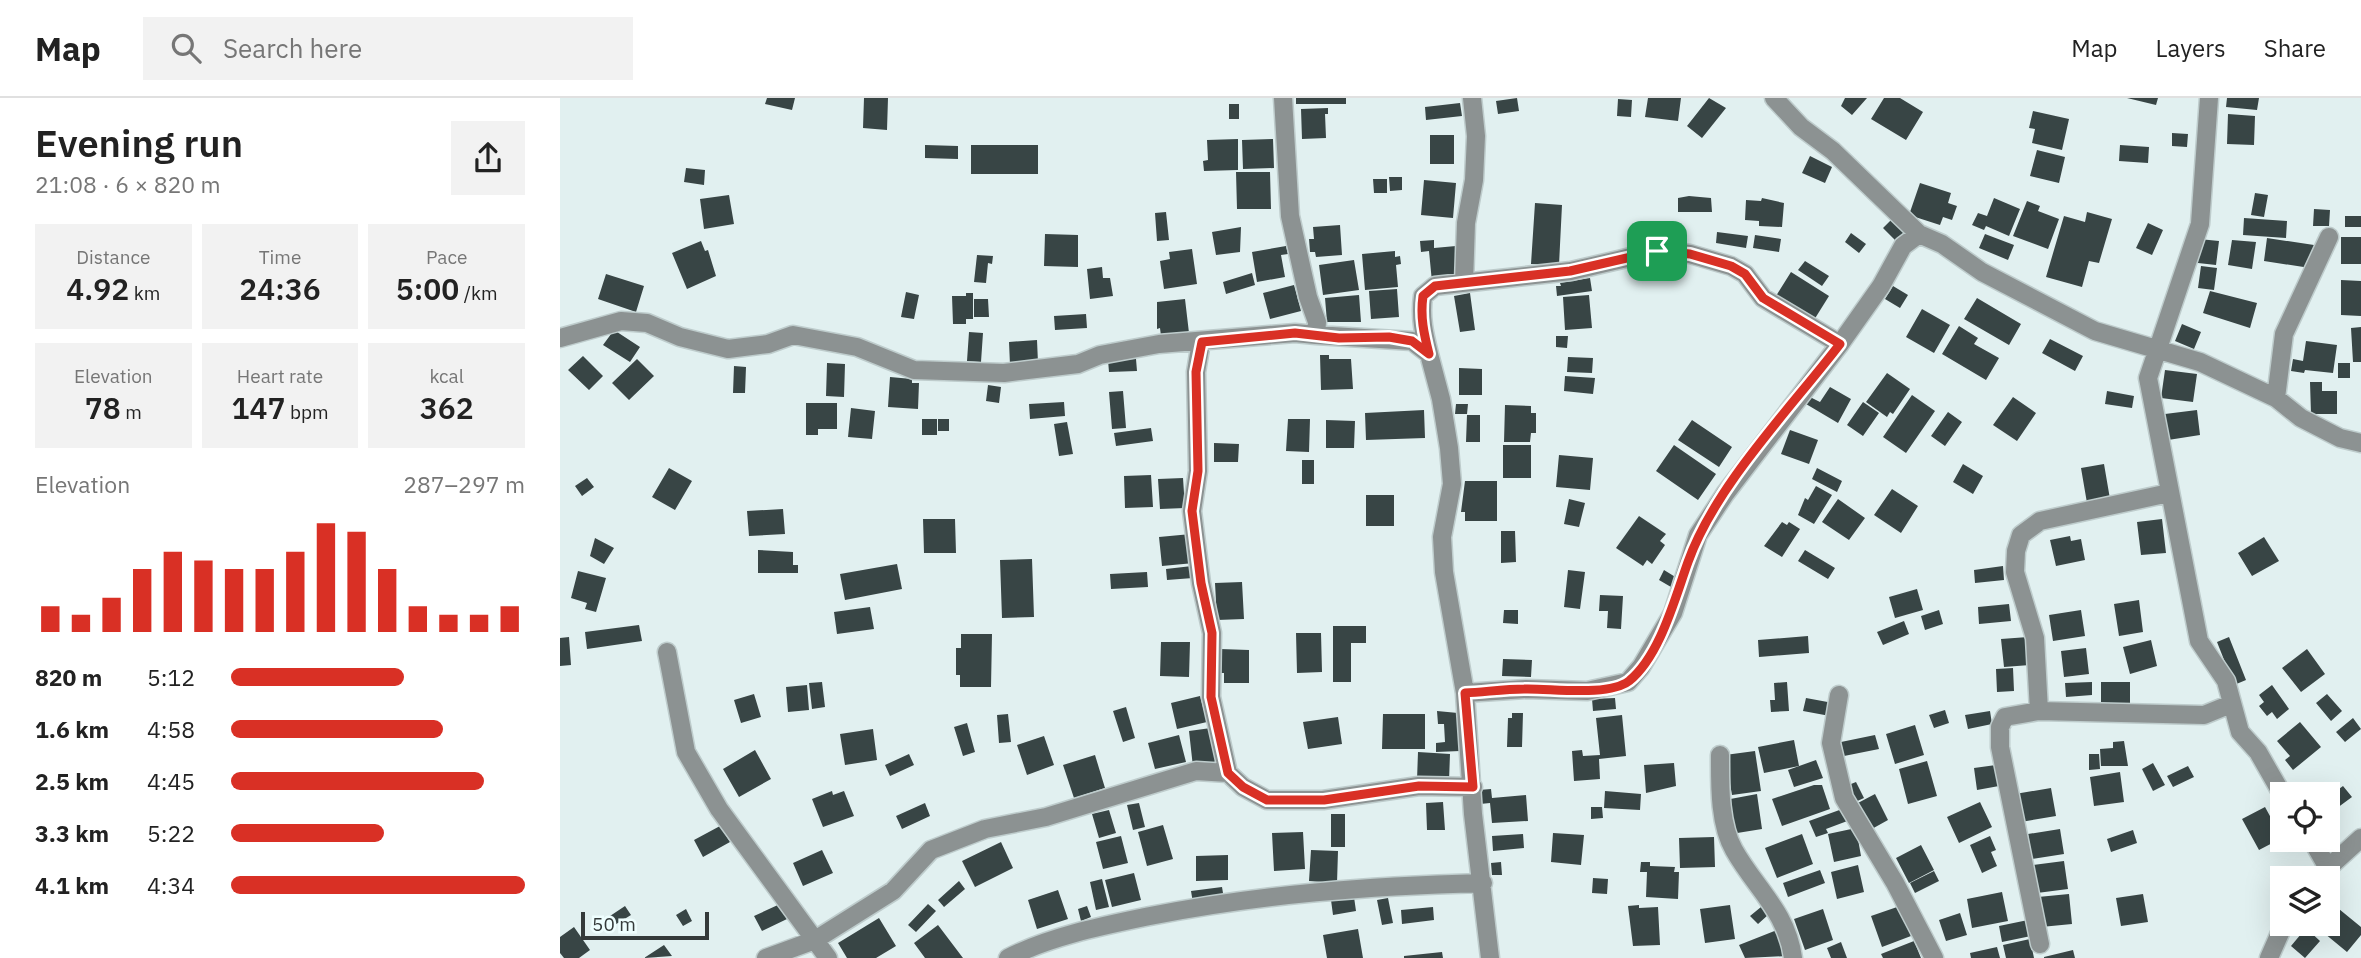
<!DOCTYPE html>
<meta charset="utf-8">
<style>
:root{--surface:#fff;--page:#f2f2f2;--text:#222;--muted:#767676;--line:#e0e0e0;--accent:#d93025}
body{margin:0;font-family:"IBM Plex Sans",sans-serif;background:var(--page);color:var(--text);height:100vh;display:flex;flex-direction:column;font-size:26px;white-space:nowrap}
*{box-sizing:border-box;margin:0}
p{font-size:23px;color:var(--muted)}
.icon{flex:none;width:38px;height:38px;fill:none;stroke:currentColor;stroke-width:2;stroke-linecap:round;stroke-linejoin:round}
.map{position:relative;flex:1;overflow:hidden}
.sheet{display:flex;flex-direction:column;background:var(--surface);width:560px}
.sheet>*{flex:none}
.buttons{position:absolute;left:1710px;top:684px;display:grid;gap:14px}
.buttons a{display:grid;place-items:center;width:70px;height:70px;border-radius:0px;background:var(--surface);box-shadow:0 7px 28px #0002;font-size:35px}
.scale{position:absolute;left:21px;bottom:18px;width:128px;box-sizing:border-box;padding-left:7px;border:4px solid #343a3a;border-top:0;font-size:19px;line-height:24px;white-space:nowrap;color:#343a3a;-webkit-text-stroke:5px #eefefe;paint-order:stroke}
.pin{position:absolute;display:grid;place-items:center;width:60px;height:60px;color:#fff;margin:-30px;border-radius:14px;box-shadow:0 4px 10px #0006}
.round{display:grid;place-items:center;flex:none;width:74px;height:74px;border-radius:0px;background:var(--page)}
.headline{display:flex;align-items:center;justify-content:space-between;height:119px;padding:0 35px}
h1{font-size:38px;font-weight:600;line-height:52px}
.figures{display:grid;grid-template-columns:repeat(3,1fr);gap:10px;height:119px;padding:7px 35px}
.figures div{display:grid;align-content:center;border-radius:0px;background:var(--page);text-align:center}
.figures b{font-size:30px;font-weight:600}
.figures small{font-size:19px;font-weight:400}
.figures p{font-size:19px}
.chart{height:196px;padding:14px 35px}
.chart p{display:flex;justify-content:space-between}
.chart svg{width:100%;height:126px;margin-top:7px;stroke:var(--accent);stroke-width:6}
ul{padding:0 35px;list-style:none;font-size:23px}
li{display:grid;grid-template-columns:112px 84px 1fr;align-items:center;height:52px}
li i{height:18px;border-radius:9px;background:var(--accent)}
header{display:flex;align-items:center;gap:42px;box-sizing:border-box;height:98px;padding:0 35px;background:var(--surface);border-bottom:2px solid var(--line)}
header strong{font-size:33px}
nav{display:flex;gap:38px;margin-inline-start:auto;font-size:24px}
.search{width:490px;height:63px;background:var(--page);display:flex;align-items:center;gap:18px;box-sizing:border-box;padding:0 24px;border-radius:0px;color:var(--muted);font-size:26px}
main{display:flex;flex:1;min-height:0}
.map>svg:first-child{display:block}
.building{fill:#384545}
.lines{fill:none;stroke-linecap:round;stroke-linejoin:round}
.minor-casing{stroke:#becccc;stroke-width:21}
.minor{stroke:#8c9292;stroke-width:18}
.route-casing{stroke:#fff;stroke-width:14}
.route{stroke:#d93025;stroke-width:9}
</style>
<header>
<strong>Map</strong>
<div class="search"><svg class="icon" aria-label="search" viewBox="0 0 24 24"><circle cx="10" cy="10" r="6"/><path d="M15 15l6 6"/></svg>Search here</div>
<nav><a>Map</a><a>Layers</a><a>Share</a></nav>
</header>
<main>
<section class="sheet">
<div class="headline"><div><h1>Evening run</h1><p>21:08 · 6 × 820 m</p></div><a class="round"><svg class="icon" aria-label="share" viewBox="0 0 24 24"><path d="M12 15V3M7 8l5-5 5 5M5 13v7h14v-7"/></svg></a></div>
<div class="figures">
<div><p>Distance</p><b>4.92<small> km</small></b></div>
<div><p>Time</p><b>24:36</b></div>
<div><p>Pace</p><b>5:00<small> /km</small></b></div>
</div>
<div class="figures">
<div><p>Elevation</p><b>78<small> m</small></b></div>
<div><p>Heart rate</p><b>147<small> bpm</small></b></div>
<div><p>kcal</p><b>362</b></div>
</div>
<div class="chart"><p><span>Elevation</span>287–297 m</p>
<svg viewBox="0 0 160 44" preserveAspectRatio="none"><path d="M5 44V35M15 44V38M25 44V32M35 44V22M45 44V16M55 44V19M65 44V22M75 44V22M85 44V16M95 44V6M105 44V9M115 44V22M125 44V35M135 44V38M145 44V38M155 44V35"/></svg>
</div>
<ul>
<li><b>820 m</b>5:12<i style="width:59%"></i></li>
<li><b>1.6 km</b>4:58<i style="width:72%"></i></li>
<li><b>2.5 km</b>4:45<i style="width:86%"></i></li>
<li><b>3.3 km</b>5:22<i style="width:52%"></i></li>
<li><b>4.1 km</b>4:34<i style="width:100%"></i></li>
</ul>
</section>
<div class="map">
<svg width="1801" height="860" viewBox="0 0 1801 860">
<rect width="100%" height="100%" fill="#e1f0f0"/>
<path class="building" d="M207,0h28l-3,12 -27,-6z
M304,0h24l-1,32 -24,-2z
M736,0h50v6h-50z
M957,0l2,13 -21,3 -2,-13z
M1088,0h33l-3,23 -33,-4z
M1149,0l17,10 -24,30 -15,-12z
M1285,0h22l-15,17 -11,-9z
M1324,0h16l23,14 -17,28 -35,-21z
M1567,0h31l-2,7z
M1667,0h32l-2,12 -31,-3z
M1058,1l14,1 -1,17 -14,-1z
M900,5l2,13 -36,4 -1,-13z
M669,6h10v15h-10z
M768,10v6h-3l1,24 -24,1 -1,-30z
M1473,13l36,8 -7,31 -30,-7 3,-14 -6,-1z
M1668,16l27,2 -1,29 -27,-1z
M1612,35l16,1 -1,13 -15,-1z
M870,37h24v29h-24z
M678,41v31l-34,1 -1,-10 5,-1 -1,-20z
M713,41l1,29 -31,1 -1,-29z
M365,47l33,1v13l-33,-1z
M411,47h67v29h-67z
M1560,47l29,2 -1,16 -29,-2z
M1477,52l28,7 -6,26 -29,-7z
M1250,58l22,11 -7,16 -23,-10z
M126,70l19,2 -1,15 -20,-3z
M676,74h34l1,37h-34z
M829,79h13v13l-12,1z
M813,81h14v14h-13z
M864,82l32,3 -3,35 -32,-3z
M1360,85l31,10 -3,10 9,3 -5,14 -9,-3 -3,8 -31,-10z
M1695,95l13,2 -4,22 -13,-2z
M169,97l5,29 -30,5 -4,-30z
M1129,98l22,2 1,14h-34v-14z
M1202,100l22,5 -2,24 -23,-1v-5l-14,-1 1,-20 15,1z
M1434,100l26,11 -11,27 -23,-10 -2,4 -12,-5 6,-12 9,3z
M1467,103l13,5 -2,5 21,8 -11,30 -35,-13z
M975,105l27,2 -3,60 -28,-1z
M1754,111l16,1 -1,16h-16z
M606,114l3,28 -12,1 -2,-28z
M1527,114l25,7 -13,44 -10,-2 -7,26 -36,-10 18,-61 21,6z
M1785,118h16v11h-16z
M1333,120l15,15 -10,10 -15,-15z
M1684,120l43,3 -1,17 -43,-3z
M1588,125l15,7 -11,25 -16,-7z
M780,127l2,30 -26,2 -1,-5h-5l-1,-13h5l-1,-12z
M1103,128l1,15 -32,2 -2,-15z
M681,129l-1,25 -24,3 -4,-23z
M1157,134l31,4 -2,12 -30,-5z
M1291,135l15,11 -7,9 -14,-11z
M485,136l33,1v32l-34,-1z
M1425,136l29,11 -6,15 -29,-12z
M1195,137l26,4 -2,13 -26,-4z
M1781,139h20v27h-20z
M1707,140l47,7 -4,23 -46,-7z
M1639,141l20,2 -3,24 -18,-2z
M874,142v8l22,-2 2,34 -26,2 -3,-31 -8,1 -1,-11z
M1672,142l24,2 -4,27 -24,-4z
M141,143l4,10 3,-1 8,26 -29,13 -15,-36z
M726,148l2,8 -7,1 4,22 -28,5 -5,-30z
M632,151l5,35 -33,5 -4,-28 10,-2 -1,-7z
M835,153v6l5,-1 1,8 -5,1 2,22 -33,3 -3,-36z
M417,157l16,1 -1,8 -4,-1 -2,20 -12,-1z
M794,162l5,30 -36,5 -4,-30z
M1245,163l24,15 -7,10 -24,-16z
M1641,168l16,2 -3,22 -16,-2z
M542,169l1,11h7l3,18 -23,3 -3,-30z
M1231,174l38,24 -15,24 -38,-24z
M692,175l3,12 -29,9 -3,-12z
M46,176l38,12 -8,26 -38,-13z
M1030,180l2,13 -35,5 -1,-10h5l-1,-3z
M1781,182l20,1v35l-20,-1z
M734,187l7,26 -31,8 -7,-26z
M1333,188l15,9 -8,13 -15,-9z
M837,191l2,28 -28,2 -2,-28z
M1650,193l47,12 -7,25 -47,-15z
M346,194l13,3 -5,24 -13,-2z
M406,195h7v26h-7v5h-13l-1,-28h14z
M910,195l5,37 -15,2 -6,-36z
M799,197l2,27h-34l-2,-24z
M1029,197l3,33 -27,2 -2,-33z
M1417,200l44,26 -12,21 -45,-26z
M414,201h14l1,18h-15z
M625,201l4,34 -28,3 -1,-8 -3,1v-27z
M1362,211l28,16 -16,28 -28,-16z
M526,216l1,14 -32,2 -1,-14z
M1622,226l19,8 -7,17 -19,-8z
M1399,228l19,12 -4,6 25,14 -13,22 -44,-26z
M1801,229v35h-8l-2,-34z
M54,232l26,17 -10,15 -27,-17z
M409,234l14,1 -2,29 -14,-1z
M996,238h12l-1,12 -11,-1z
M1490,241l33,17 -8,15 -33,-18z
M477,242l1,23 -28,2 -1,-23z
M1746,243l31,4 -4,28 -28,-3 -1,3 -13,-2 2,-12 10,2z
M760,257h9v4h22l2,30 -32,1z
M23,258l20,20 -14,14 -21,-20z
M1008,259l25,1 -1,15 -25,-1z
M77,261l17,17 -25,24 -17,-17z
M576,261l1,12 -28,1 -1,-12z
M267,265l18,1 -1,33 -18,-1z
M1778,265h12v15h-12z
M174,268l12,1 -1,26h-12z
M899,270l23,1v26h-23z
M1605,272l32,4 -4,28 -32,-4z
M1327,275l23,16 -17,25 -3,-2 -3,5 -21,-15z
M1005,278l30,2 -2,16 -29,-3z
M330,279l22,2v4h7l-1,26 -30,-2z
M1750,284h12v9h15v23h-26z
M428,287l13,2 -2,16 -13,-2z
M1270,289l21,12 -13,24 -32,-19 4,-7 10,5z
M563,293l3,37 -14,1 -3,-37z
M1547,293l27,5 -2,12 -27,-4z
M1352,297l23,16 -29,42 -23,-16z
M1453,299l23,16 -19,28 -24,-16z
M504,304l1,14 -35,3 -1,-15z
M1303,304l16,11 -16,23 -16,-11z
M246,305h31v26h-19v6h-12z
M896,306h12l-1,10h-12z
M945,307l26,1v7h5v20h-5l-1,9h-26z
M291,310l24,3 -3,28 -24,-2z
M864,312l1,28 -59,2 -1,-27z
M1637,312l3,25 -32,5 -3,-26z
M1388,314l14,10 -17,24 -14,-10z
M907,317h13v27h-14z
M362,321h15v16h-15z
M378,321h11v12h-11z
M728,321h22l-1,33 -23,-1z
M766,322l29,1 -1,27h-28z
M1132,322l40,27 -13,20 -41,-27z
M507,324l6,32 -14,2 -5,-32z
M591,330l2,13 -37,5 -2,-13z
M1230,332l28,10 -9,24 -28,-10z
M654,345l25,1 -1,18h-24z
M943,347h28v33h-28z
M1114,347l42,29 -18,26 -42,-29z
M999,357l34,3 -3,32 -34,-3z
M742,362h12v24h-12z
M1403,366l20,12 -10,18 -20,-12z
M1544,366l6,35 -23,4 -6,-35z
M109,370l23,13 -17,29 -23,-13z
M1257,370l25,13 -5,11 -25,-13z
M591,377l2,32 -28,1 -1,-32z
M27,380l7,9 -12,9 -7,-10z
M623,380l2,30 -25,1 -2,-30z
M905,383h32v40h-32v-9h-4z
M1256,388l16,9 -18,29 -16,-9 7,-17 3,2z
M1332,391l26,17 -17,27 -27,-18z
M806,397h28v31h-28z
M1009,401l16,4 -6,24 -15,-3z
M1278,401l27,19 -16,22 -27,-18z
M223,411l2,25 -36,2 -2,-25z
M1079,418l27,18 -6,7 5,4 -13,19 -5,-4 -4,6 -27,-18z
M363,421h32l1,34h-32z
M1602,421l4,34 -25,2 -4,-33z
M1222,424l5,3 2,-3 11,7 -18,28 -18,-11z
M941,433h14l1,31 -15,1z
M631,436l3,29 -32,3 -3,-29z
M1510,438l1,5 10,-2 4,21 -29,6 -6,-26z
M1704,439l15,24 -27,15 -14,-23z
M35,440l19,10 -10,16 -14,-8z
M198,452l35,2v13h5v8h-40z
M1245,452l30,18 -7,11 -30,-18z
M472,461l2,58 -32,1 -2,-58z
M337,466l5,25 -57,11 -5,-26z
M632,468l1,12 -26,2 -1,-11z
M1443,468l1,14 -29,3 -1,-13z
M1008,472l17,2 -5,37 -16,-2z
M1104,472l13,8 -6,9 -12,-7z
M18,473l28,7 -10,34 -11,-3 2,-6 -16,-5z
M587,474l1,15 -37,2 -1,-15z
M682,484l2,37 -27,1 -2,-37z
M1357,491l6,21 -28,8 -6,-21z
M1040,497l23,1 -2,33 -14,-1 1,-17h-9z
M1579,502l4,32 -24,4 -5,-32z
M1449,506l2,17 -32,3 -1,-17z
M310,509l4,22 -37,5 -3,-22z
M944,512h14v14l-15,-1z
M1379,512l4,14 -18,6 -4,-14z
M1521,512l4,26 -32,5 -4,-26z
M1344,523l5,13 -26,11 -6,-13z
M79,527l3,16 -55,8 -2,-17z
M773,528h33v17h-15v39h-18z
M736,535h25l1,39 -25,1z
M401,536h31l-1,53h-31v-12h-4v-27h5z
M1248,538l1,17 -50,4 -1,-17z
M9,539l2,28 -11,1v-28z
M1468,539l2,28 -26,2 -3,-28z
M1669,539l17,43 -12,5 -17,-43z
M1591,542l6,26 -27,8 -7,-27z
M601,544h29l-1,35 -29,-1z
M1526,550l3,26 -25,3 -3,-26z
M660,551l29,1v33h-25v-10h-4z
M1747,551l18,25 -24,18 -19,-24z
M943,561l29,1 -1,17 -29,-1z
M1453,570l1,23 -17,1 -1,-23z
M262,584l3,25 -13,2 -3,-26z
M1227,584l2,29 -18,1 -1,-12h5l-1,-17z
M1532,584v13l-26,2 -1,-14z
M1541,584h29v25l-29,-1z
M247,587l2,25 -21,2 -2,-25z
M1712,587l17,24 -12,10 -5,-7 -5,4 -8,-10 5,-4 -5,-7z
M194,596l7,23 -20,6 -7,-23z
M1767,596l15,17 -11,10 -15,-18z
M640,598l7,26 -30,7 -6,-26z
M1055,600l1,11 -23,2 -1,-12z
M1246,600l27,5 -3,13 -27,-5z
M566,609l9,31 -12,4 -10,-31z
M1385,612l4,13 -15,5 -5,-13z
M877,613l21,2 2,38 -24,1v-9l9,-1 -1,-18h-6z
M1430,613l2,13 -24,5 -3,-14z
M952,615h11l-1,34h-15l1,-29h4z
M448,616l3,28 -12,1 -2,-28z
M823,616h42v35h-43z
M1062,617l4,41 -27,3 1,20 -26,2 -2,-30 10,-1 1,6 17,-1 -4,-37z
M778,619l4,27 -34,5 -5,-27z
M1793,620l8,11 -16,13 -9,-10z
M1740,624l21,25 -28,23 -8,-10 5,-4 -13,-15z
M407,625l8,29 -12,4 -9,-29z
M1355,627l9,30 -29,9 -9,-30z
M651,630l5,36 -23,3 -4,-36z
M313,631l4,31 -32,5 -5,-31z
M619,637l7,27 -31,7 -7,-26z
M1315,637l4,14 -35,7 -3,-14z
M484,638l10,29 -27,10 -10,-30z
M1234,642l5,26 -35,7 -6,-26z
M1564,643l4,25h-27l-1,-17 13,-1v-6z
M195,652l16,29 -32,18 -16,-28z
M1195,653l6,40 -29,4 -7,-40z
M858,654l32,2 -1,27 -32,-1z
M349,656l5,11 -24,11 -5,-11z
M1529,656h10l1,15 -11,1z
M535,657l10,33 -31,10 -11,-33z
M1256,662l7,18 -29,9 -6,-17z
M1367,663l10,35 -29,8 -9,-35z
M1114,665l2,23 -30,7 -2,-28z
M1593,665l12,22 -12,6 -11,-22z
M1436,667l3,21 -22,4 -3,-22z
M1628,668l6,11 -21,10 -6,-11z
M1560,674l4,30 -30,4 -4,-29z
M1296,684l8,16 -11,5 -7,-17z
M1254,687h8l8,24 -48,17 -10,-27z
M1783,688l9,11 -19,14 -5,-6v-8z
M1491,690l5,28 -35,6 -6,-28z
M931,691l1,9 34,-3 2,26 -36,2 -2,-20 -10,1 -1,-14z
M272,693l1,4 11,-4 10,25 -31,11 -11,-28z
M1045,693l36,3 -1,16 -36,-2z
M1197,696l5,35 -31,5 -6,-34z
M1315,696l13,26 -18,10 -14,-26z
M883,704l2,28h-18l-1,-27z
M1420,704l12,25 -33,16 -12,-26z
M365,705l5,13 -28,13 -6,-13z
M579,705l6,24 -12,3 -6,-25z
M1031,709h11l1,11 -12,1z
M1705,709l17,31 -23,12 -17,-31z
M1285,710l5,12 -24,9 2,4 -12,4 -7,-16z
M549,712l7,23 -17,5 -7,-24z
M771,716h14v33h-14z
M603,727l10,34 -26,7 -9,-34z
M160,728l10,16 -27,15 -9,-17z
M1296,730l5,28 -27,6 -6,-28z
M1500,731l4,25 -32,5 -4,-25z
M1573,732l4,13 -26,9 -4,-13z
M743,734l2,37 -31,2 -2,-38z
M993,735l31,2 -3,30 -30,-3z
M963,736l1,14 -31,3 -1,-15z
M1242,736l11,30 -36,14 -12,-30z
M561,738l7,27 -25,6 -7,-27z
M1430,738l6,14 -5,2 6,14 -15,7 -12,-28z
M1154,739l1,30 -35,1 -1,-30z
M441,744l12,26 -38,19 -13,-26z
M1361,747l13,25 -25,13 -13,-25z
M262,752l11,23 -30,13 -10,-23z
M751,752l27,1 -1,32 -28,-2z
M668,757v25l-32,1v-25z
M1504,763l4,28 -31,4 -4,-28z
M941,764l1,13h-10l-1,-12z
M1081,764h9v4l25,1 -1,5h5l-1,27 -32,-2 1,-25h-7z
M1298,767l6,27 -27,7 -6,-27z
M1260,772l5,13 -37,14 -5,-14z
M1374,773l5,10 -24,12 -5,-10z
M574,775l7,27 -29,7 -7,-27z
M1033,780l15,1 -1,15 -15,-1z
M542,781l7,28 -13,3 -6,-28z
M399,783l6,8 -21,18 -6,-7z
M662,789l2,12 -31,4 -2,-12z
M498,792l10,29 -31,10 -9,-29z
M1442,794l6,29 -36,7 -5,-29z
M1509,796l3,30 -31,3 -3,-30z
M1583,796l5,28 -27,4 -5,-28z
M794,799l2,14 -23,4 -2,-15z
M828,800l5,25 -11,2 -5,-25z
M1768,802l33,27v8l-14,17 -34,-28h15z
M220,806l7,15 -25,12 -8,-15z
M368,806l8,7 -20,21 -8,-7z
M1079,807v3l19,-1 2,38 -27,1 -5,-40z
M1170,807l5,34 -30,4 -5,-34z
M65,808l6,9 -18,11 -6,-8z
M527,808l4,11 -10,4 -3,-12z
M1340,808l11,30 -29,11 -11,-31z
M873,809l1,13 -32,4 -1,-14z
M1201,809l7,8 -10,9 -8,-8z
M126,811l6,12 -9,5 -7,-11z
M1263,811l10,31 -28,10 -11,-31z
M1400,815l7,22 -21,6 -7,-21z
M319,820l17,28 -20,12h-29l-9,-15z
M1468,822l3,16 -29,6 -3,-16z
M378,827l25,33h-38l-11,-15z
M14,829l16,23 -11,8h-15l-4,-5v-16z
M1746,830l14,13 -15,17 -14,-12z
M798,831l5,29h-36l-4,-23z
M1217,832l11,26 -43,2 -6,-13z
M1470,841l4,19h-28l-3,-13z
M1354,843l7,17h-38l-2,-4z
M1281,844l6,16h-16l-4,-10z
M104,847l8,11 -28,2z
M1437,849l3,11h-29l-1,-5z
M1513,852l2,8h-31v-1z
M882,854l1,6h-39v-2z"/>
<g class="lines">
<defs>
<path id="minor" d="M723,0l7,118 18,81 9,25 -1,13 96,6 17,13 12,45 8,49 3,36 -10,53 2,35 21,121 8,121 17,144
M1214,0l27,29 32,24 86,83 23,10 40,28 113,59 105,31 76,36 25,20 39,20 21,5
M1649,0l-9,126 -52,154 51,263 27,40 14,51 18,20 24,42
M904,185l2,-60 8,-43 2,-44 -4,-38
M0,240l61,-17 26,2 33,14 48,12 40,-5 25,-9 64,12 57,23 90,3 74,-9 22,-9 59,-11 136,-11 21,2
M641,244l-5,30 2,99 -6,40 9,72 11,50 -1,64 17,76
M869,256c-5,-20 -9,-37 -6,-58l12,-10 136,-15 86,-20 33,3 41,12 14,8 18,24 77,46
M1716,300l8,-64 45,-97
M107,554l19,100 33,57 109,149
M905,595l61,-4 61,2 41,-9 13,-15 32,-54 25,-78 27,-41 115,-150 41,-58 22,-40 16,-12
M1279,597l-8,48 13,55 51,85 39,75
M1479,613l-4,-73 -20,-66 1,-21 5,-16 19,-14 129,-28
M1160,657c0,29 -1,69 14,95 22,39 53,62 59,108
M1752,742l16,28
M1757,780l44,-40
M1480,846l-40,-197v-20l5,-10 34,-6 165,4 27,-11
M206,860l49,-18 78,-49 38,-41 54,-21 61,-12 150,-46 32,2 15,14 24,13h56l96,-14 54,1
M448,860c43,-22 94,-32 142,-42 112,-22 219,-30 333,-33
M1709,860l15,-34"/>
</defs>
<use href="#minor" class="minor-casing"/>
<use href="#minor" class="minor"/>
</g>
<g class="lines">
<defs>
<path id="route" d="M1097,153l33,3 41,12 14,8 18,24 77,46c-50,65 -125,142 -152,218 -13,36 -28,94 -59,119 -21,16 -79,7 -105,8 -19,0 -39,3 -59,4l8,94 -54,-1 -95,14h-57l-24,-13 -15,-14 -17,-76 1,-64 -11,-50 -9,-72 6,-40 -2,-99 6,-30 93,-9 44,5 50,-1 23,4 17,13c-5,-20 -9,-37 -6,-58l12,-10 135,-15z"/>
</defs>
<use href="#route" class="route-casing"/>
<use href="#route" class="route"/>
</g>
</svg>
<div class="buttons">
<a><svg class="icon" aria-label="locate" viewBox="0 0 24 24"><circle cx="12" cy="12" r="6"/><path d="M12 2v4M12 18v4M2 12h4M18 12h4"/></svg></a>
<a><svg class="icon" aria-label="layers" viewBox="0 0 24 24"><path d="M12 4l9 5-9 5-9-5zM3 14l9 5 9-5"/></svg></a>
</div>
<div class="scale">50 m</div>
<div class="pin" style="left:1097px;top:153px;background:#1e9e55"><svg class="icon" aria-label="arrive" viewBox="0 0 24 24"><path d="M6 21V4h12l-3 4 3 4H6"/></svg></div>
</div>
</main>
